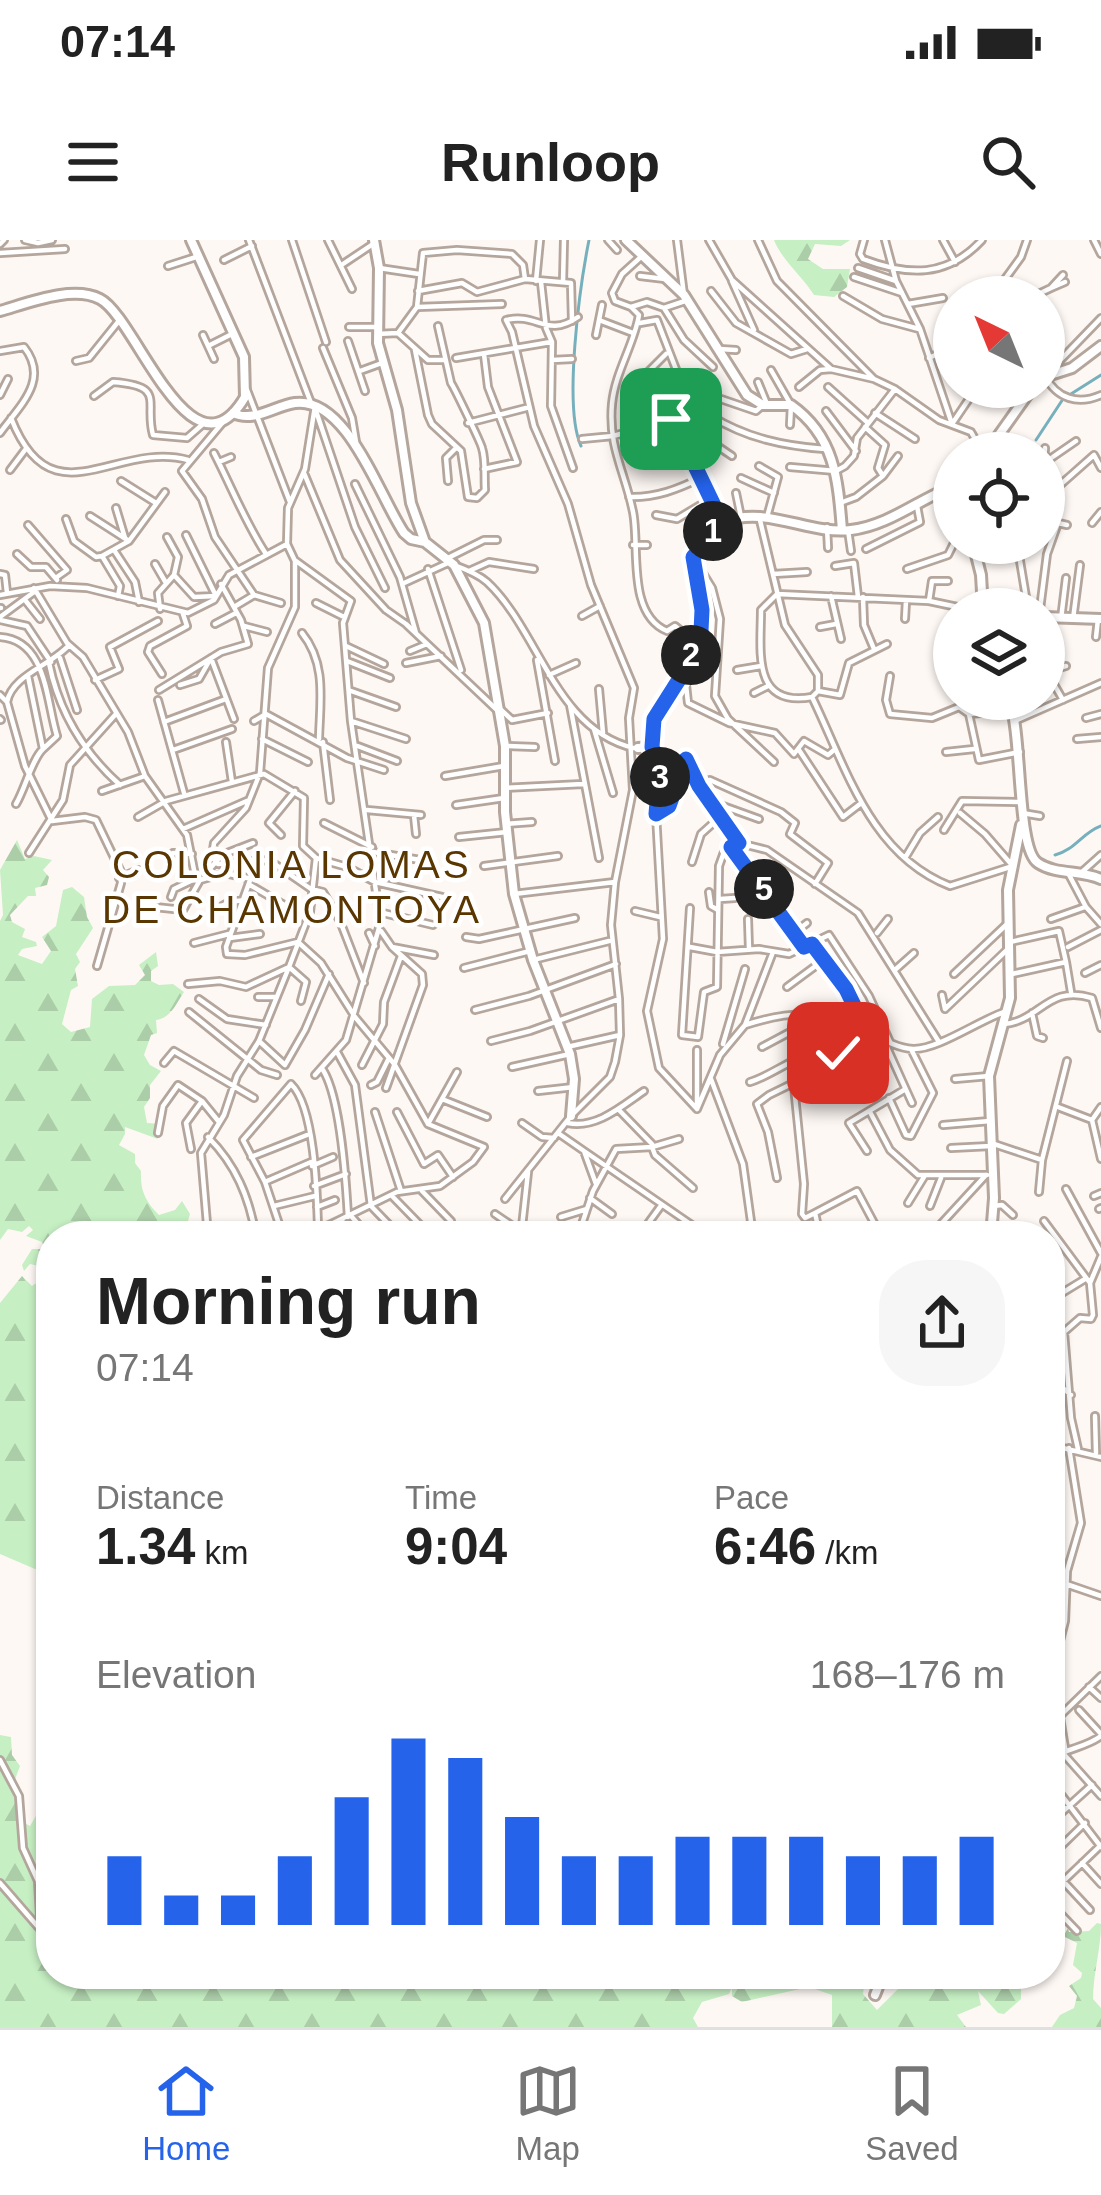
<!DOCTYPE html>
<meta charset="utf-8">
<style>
:root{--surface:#fff;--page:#f6f6f6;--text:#222;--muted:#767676;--line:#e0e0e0;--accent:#2563eb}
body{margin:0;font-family:Arial,sans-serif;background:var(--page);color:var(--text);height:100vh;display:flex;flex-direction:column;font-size:45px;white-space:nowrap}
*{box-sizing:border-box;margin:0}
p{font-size:39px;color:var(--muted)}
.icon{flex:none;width:66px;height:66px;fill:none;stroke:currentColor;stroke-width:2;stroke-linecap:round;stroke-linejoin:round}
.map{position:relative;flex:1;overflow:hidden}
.side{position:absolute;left:36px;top:981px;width:1029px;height:768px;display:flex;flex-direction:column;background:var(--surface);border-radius:48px;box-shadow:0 3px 9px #0004}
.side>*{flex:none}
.needle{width:78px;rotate:317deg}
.fabs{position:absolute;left:933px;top:36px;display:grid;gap:24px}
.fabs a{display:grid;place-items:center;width:132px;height:132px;border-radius:50%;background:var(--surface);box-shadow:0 3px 9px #0004;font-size:60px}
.pin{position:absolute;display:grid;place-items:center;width:102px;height:102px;color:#fff;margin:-51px;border-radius:24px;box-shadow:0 6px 18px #0006}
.km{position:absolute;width:60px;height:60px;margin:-30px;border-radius:50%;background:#222;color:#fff;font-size:33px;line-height:60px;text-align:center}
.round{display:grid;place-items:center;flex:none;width:126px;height:126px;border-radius:48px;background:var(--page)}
.overview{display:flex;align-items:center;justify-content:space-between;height:204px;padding:0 60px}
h1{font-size:66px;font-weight:700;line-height:90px}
.stats{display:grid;grid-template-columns:repeat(3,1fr);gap:18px;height:204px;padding:12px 60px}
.stats div{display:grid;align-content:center}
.stats b{font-size:51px;font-weight:700}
.stats small{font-size:33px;font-weight:400}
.stats p{font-size:33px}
.chart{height:336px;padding:24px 60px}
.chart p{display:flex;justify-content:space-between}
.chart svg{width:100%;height:216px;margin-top:12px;stroke:var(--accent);stroke-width:6}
.status{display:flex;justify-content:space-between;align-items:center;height:84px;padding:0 60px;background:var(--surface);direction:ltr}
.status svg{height:33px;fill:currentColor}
header{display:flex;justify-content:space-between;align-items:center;height:156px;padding:0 60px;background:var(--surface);font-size:54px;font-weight:700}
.tabs{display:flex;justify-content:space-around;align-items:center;height:168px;border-top:3px solid var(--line);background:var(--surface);font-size:33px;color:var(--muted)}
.tabs a{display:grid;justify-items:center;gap:6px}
.tabs .active{color:var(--accent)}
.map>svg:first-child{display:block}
.forest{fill:url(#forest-firs)}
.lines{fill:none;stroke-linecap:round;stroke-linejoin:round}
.stream{stroke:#76b0bd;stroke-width:3}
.street-casing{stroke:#b4a69c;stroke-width:10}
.secondary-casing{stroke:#b4a69c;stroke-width:14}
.street{stroke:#fff;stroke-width:4.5}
.secondary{stroke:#fff;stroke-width:8}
.route-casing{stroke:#fff;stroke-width:24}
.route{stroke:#2563eb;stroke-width:15}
.labels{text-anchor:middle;stroke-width:9;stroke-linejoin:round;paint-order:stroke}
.neighbourhood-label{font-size:39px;letter-spacing:3px;fill:#5a3601;stroke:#fff}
</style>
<div class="status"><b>07:14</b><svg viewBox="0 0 49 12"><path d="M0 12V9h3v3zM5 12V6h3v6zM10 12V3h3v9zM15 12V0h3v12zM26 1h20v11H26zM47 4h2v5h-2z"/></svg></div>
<header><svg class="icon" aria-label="menu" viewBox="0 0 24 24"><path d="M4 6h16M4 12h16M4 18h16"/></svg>Runloop<svg class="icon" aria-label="search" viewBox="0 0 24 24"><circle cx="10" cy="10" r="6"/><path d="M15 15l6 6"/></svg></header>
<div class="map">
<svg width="1101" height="1787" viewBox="0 0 1101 1787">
<defs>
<pattern id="forest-firs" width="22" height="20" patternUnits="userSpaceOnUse" patternTransform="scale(3)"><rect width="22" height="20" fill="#c6efc3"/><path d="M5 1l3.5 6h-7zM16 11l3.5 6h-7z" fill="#abcda8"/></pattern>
</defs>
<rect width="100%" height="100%" fill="#fef8f4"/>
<path class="forest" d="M774,0h76l-9,6 -26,-2 -7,15 15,10h27l-3,18 -13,10 -20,-2c-11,-18 -33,-36 -40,-55z
M17,600l8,19 9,-3 18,4 -9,10 6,7 -2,8 -12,3 1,8h-8l-18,19 2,7 13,7 -3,8 14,5 1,4 -15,3 -4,6 24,9 9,-13 -9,-14 14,-11 7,-36 9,-3 12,10 3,20 6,11 -17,26 4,8 -5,7 3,17 -7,4 -9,34 9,8 19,-5 2,-28 17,-13 26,-1 10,-10 -6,-10 17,-13 2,14 -7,5v10l8,4 14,-1 11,8c-8,12 -13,26 -28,28l1,13 -6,2 -7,20 6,10 11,6 -11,14v13l-6,9 3,16 15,1 -2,10 -5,1 3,4 -33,-12v7l-6,11 16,9v9l6,8c-1,21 5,31 18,44l16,-5 7,-9 8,13 -4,14 6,8h-141v330l-16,3 -35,-15v-251l22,-27 10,10 10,-7 -3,-13 -9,-2 -6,7 -2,-6 10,-16h13l-3,-7 -16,-6 7,-6 -4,-4 -7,6 -14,-3 -8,11v-319l3,-6 -3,-45z
M0,1495l11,2 1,18 8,11 -6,16 7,39 9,5 7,-12 14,-8v168h764l25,7 8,-7h23l2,9 -9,4 -1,7 14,16 22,-22 -6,-8 5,-6h108l15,13v12l-17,15 -6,-1 -20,-22 3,14 -24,10 9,12h-134v-32l-23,-8 -67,15 -10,-6v-9l-3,7 -27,8 -9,16 5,9h-698z
M1097,1683l4,1c0,25 -8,49 -8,75l8,9v19h-49l8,-12 14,-7 3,-12 -8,-10 12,-8 1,-5 -9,-8 4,-22 -12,-6 -9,16 -6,1v-14l6,-9 9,2 3,-5 1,4 20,-1z"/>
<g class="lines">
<path class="stream" d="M1036,200l27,-41 38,-24
M581,206c-18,-39 -1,-161 8,-206
M1055,615c20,-5 27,-22 46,-29"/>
<defs>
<path id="street" d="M25,0l13,3 14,-3
M249,0l62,163
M292,0l34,102
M328,0l24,49
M608,0l9,10
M677,0l7,55
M709,0l23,40 99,89 43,10 21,10 44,31 32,12 12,21
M758,0l19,41 97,98
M864,0l-4,14 3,5c45,17 84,19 119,-19
M885,0l11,41 24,48 32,95
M943,0l12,22
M1094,0l7,14
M0,4l4,-4
M0,13l65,-4
M643,15l-21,19 -10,19 3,8 16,6 8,8c-5,30 -24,57 -27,89 -4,43 13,68 21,108 7,33 -7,102 34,119l8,-5 5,4 8,73 41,20 46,10 19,21 10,-13 24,14 6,-5
M224,20l28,-14
M343,24l30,-20
M168,26l31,-10
M379,28l40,6
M858,28l38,13
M640,36l25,3
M854,37l48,16
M536,41l4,-41
M732,41l22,49
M541,42l5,46 6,14 -1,64 22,62
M563,42l1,-42
M1051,48l14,-6
M418,51l44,-8 15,9 48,-13 46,4 1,38
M711,51l25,32 55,31 16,-5
M843,56l39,23 37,10
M992,57l29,-40 6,-17
M1032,57l19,-9 12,-13
M908,64l35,-6
M418,67l84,-3
M631,67l16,-5 17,6 21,-7
M664,68l20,32 29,27
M1101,78l-56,58c12,23 33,29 56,19
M599,80l34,13
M640,83l17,-3 22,57 3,62 40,83
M349,87h28
M398,93l19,-26 6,-54 34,-3 55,4 11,11 2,14
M377,94l21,-1 30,27h16
M203,95l11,24
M596,95l6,-30
M348,101l17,50
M208,106l26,-13
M323,108l29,70 4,24
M719,109l17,1
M415,110l13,65 4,9 29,27 7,46 9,1 8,-8c-1,-13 1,-30 -3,-42 -1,-5 -28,-61 -31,-65l-13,-57
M0,111l24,-4c26,33 -4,58 -24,86
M456,118l95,-16
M929,118l25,-12
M552,120l20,-1
M76,121l13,-3 29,-36
M771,130l20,35 -1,20
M360,131l22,-8
M758,142l9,22
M799,147l21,-17 11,-1
M828,147l40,36
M247,150l43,112
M639,152l8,-19 19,-19
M0,155l8,-16
M94,156l19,-14c54,4 31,20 40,53l34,3 16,-14
M718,158l38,13 7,-6
M315,166l-10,63 -17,39 -1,36 8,17v46l-27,61 -8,105 -14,35 -32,35 -2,14 6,7 51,-4 42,29 12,3 17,29 24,62
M316,171l39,116 30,61
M826,171l30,40
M875,173l40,26
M711,176c35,22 73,30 114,33
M11,178c41,105 104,22 177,42
M223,182l-41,49 20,28 13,38 39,58 27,8
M468,183l58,-15
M952,184l25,-37
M680,187l24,10 28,19
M582,199l31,-3 66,-18
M214,213c18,35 31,69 52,101
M219,222l12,-5
M1044,223l32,-22
M1044,223l1,-15
M759,226l19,11 -11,40
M790,227l46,4 9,-5 9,-10 3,-18 38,-49
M484,229l33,-7 -29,-75 -4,-33
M10,230l15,-20
M304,233l36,87 46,50 20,14 91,86
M883,236l15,-20
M741,238l33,15
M121,241l35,22
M448,241l-2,-23 10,-10
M355,244l45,93 16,56
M1044,251l7,2 43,-38 7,13
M938,252l8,36 8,5
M736,253l5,24
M629,257c27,1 49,-8 74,-20
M840,263l16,-6 27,-21 -5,-8 7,-23 -20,-18
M116,268l9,30
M656,275l21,4 25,-15 13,-2
M90,276l39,25
M759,276l26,109 33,50v16l-6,6
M66,279l8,22 22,16 6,-1
M1092,283l9,-11
M28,285l39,45 -10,7
M827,287l1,21
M848,290l3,21
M167,297l11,20 -4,18 20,22 22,-1 -30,-61
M1017,303l11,66
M633,305h14
M866,309l54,-27 -3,-16
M114,310l21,32 4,20
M17,314l14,13h15l11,13
M446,319l38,-19h13
M296,321l55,40 -8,22 8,98 28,191v16l-33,112 -31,35
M696,322l16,26 8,31 -5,77 13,23 46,43
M155,324l11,19
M454,325c11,4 24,9 33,17 52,48 68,148 147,166
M835,326l19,-3 4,34
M428,329l33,101
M907,329l41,-14 6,-12
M469,331l20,-9 45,7
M0,334l5,1 2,18
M773,334l34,-2
M402,344l48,-22
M34,348l33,55 16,14 45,75 17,44 42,59 8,40 5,5
M777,354l152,7 38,8
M777,354l-16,16c0,40 -10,98 51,87
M0,355l50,-9 37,2 101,25 26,-13 15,-25 58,-31
M118,356l2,-10 -18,-30 27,-15 36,-49
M831,356l10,43
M863,357l1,28 10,24
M25,360l15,19
M929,361l3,-20h16
M316,363l28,14
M234,367l20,-12
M0,368h1
M160,369l-2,-16 16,-18
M1040,369l7,-55 11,-31 9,2
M582,376l18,-10
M0,377l34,-25
M905,379l1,-18
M1061,379l5,-41
M1073,379l7,-54
M0,380l27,6 24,36
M215,384l21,-11
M244,386l23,6
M820,387l16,-3
M302,393c25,31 18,68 17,106
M0,397c47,3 46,64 57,99l-14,13
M1096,397l2,-18
M346,406l38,18
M410,411l17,-7
M60,418l17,52
M211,418l23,61
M537,420l18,101
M347,421l43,17
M49,423c10,49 34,89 71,122
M406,423l35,-7
M1044,427l19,33
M737,430l24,-4
M1049,431l17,-5
M162,434l-14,-22 2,-6 37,-20 -4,-12
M549,435l27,-12
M890,436l-4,24 4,14 42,4 27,-11 10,7 45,-4
M95,440l24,-11 -9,-22 48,-26
M180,445l19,-6 12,-21
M599,449l4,44
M159,450l62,-38 27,-8 -7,-24 -20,-36
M351,451l45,16
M818,451l22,4 9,-32 38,-19
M754,453l14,-7
M0,455l7,7 18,64 27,55
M812,457c34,70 58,158 138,189l60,-19
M158,460l26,93
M7,462c5,-27 45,-37 62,-57
M570,465l29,153
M499,468l13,12 36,-7
M266,474l81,44 37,12
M969,474l10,46 41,-8
M1086,478l15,-4
M0,479l1,1
M1017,480l84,-37
M254,481l12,-7
M351,481l55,18
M164,482l62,-23
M594,489l19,64
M262,499l46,23
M1077,499l24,-2
M226,502l6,40
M323,502l7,58
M355,505l42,16
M505,506l30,1
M652,507l8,20 -4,47 7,125 -16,72 12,57 38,41
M173,510l59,-21
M799,510l44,67 17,-13
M946,512l28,-3
M686,519l13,27 40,57
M445,536l59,-10
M701,543l9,-3 71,32 14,11 -5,11 38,29 -13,21
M505,548l78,-4
M102,551l43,-15
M16,564c9,-15 16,-45 27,-55l-15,-73
M456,565l48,-7
M367,570l54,5
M716,570l7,-4 36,13
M960,573l25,21 26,30
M1022,573l18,3
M656,574l13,-9 17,-46
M414,575l2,19
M138,577l28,-16 98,-27 40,24 -1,48 13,12 31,9 28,15 67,15
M52,581l33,-4 11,3 25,52v11l-24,83
M324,583l48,24
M506,584l26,-2
M183,589l66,-29
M944,590l18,-29 60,1
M281,595l-12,-12 26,-32
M459,597l48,-5
M731,607l73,100
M373,612l59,10
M29,613l34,-53 7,-35 45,-50
M173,613l19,1
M258,618l-32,89 1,7 18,1 53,-13 23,21 34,54 40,48 33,59 56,23 -11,15 -33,24 -43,6 -68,33 -33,11
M905,618l15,-25 18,-16
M692,622l9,-28 19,-17
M484,626l74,-10
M1067,631l19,36 15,17
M1082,632l19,-17
M206,633l16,-18 31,-12
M119,638l19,-8
M200,640l25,-7 27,6
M250,645l36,21
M709,652l2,14 7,4
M514,654l101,-12
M767,654l17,-3
M171,657l3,-8 23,-11
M720,659l15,-1
M155,667l28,3 17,-30
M690,668l-8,127 16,2 6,-45 13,-5 2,-121 5,-14 15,-9 28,7 91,63 81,129
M217,669l12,-7 16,-2
M635,671l25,6
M379,672l54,13
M748,679l1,30
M1051,679l34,-12
M381,691l11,16 30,27 1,11 -37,103
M369,693l6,13
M794,693l13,-10
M877,693l11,-14
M466,697l13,2 96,-21
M230,698l30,-4
M1010,702l49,-11 7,31 -54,12
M194,703l35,-9
M813,704l33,45 20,41
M392,707l42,8
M690,707l27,5 42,-3 30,5 40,-19 40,61 21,46
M1068,707l33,-17
M533,720l76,-19
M1066,722l5,30
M464,728l66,-17
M896,729l18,-16
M1085,733l16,-8
M954,734l53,-50
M188,744l32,-3 26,6 43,-20 17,15 -5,19
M787,747l38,-28
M942,755l3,14
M258,757h18
M199,759l28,20 39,6
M945,769l65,-62
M475,770l54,-14 87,-32
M189,772l72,58 16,5
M1032,773l5,23 6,2
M1004,784c36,-3 44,-40 88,-26l9,30
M745,785l28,-73
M259,801l26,24 20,-35 24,-56
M491,801l39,-10 89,-32
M884,801l28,62
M723,804l22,-75
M855,805l21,36
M567,807l53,-12
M762,807l60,-32
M697,810v59
M337,812l18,33 16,121
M832,822l14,27
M164,823l10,-12 80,47
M362,825l21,-41 1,-22 17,-46
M512,827l58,-13
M323,830c18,29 23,112 25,147
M711,839l32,85 10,72
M955,839l34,-3
M750,842c27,-8 56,-37 84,-28
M371,845l6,-3 12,-24
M794,846l10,98 -2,30 3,4 10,-5
M538,851l36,-4
M889,858l17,37 5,1 22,-43 -22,-44
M442,859l45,18
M1058,867l34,13
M618,869l34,35
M697,869l23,-54 25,-30c40,-13 79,-17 117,3 16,8 32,20 51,21 25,1 68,-30 94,-38
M375,872l26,79
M397,872l27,52 14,-9 15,22
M870,872l20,38 28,25h69
M1092,880l9,39
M1092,880l9,-13
M522,883l20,14 12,1
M568,883c28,6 54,-17 76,-32
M428,884l29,-52
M943,885l47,-4
M158,893l5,-27 15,-21 24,16 17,21
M558,893l26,18 12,33
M208,897c28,28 41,60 48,99
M991,903l51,17
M652,907l3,8 38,33
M951,908l40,-2
M191,909l-5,-26 16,-22
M584,911l124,85
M867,911l-18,-28 55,-33
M251,917l56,-22
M312,926l21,-9
M777,938l-9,-46 -11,-28 12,-9 53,-26 12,-15 40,-18
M267,941l44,-19
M314,946l32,-12
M1066,949l35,64
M422,951l29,30
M1039,952l3,-32 25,-99
M392,956l39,40
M1094,956l7,-3
M590,958l22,16
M505,959l66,-83 39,-39 5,-15 5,-27 -1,-36 -8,-74 4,-43 18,-92 -4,-72 5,-30 -43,-103 -23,-81 -34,-78 -22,-94 -6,-12c32,-8 40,19 72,-3
M908,963l16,-26
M274,966l41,-10
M371,966l29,30
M930,966l11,-28
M993,966l9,-1 11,10
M317,967l18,-7
M1099,969l2,-1
M815,973l42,-22 24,45
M815,973l5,23
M495,974l32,22
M351,976l18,20
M561,977l26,-8
M342,980l4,11 -3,5
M1044,981l46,62
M231,993v3
M991,994l29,2
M208,996l-7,-83 23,-38 13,-39 22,-35 30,-74 21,-55 6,-54
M283,996l-18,-54 -22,-42 48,-56c24,23 26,110 27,144
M521,996l7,-64
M578,996l15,-45 23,-42 36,-2 27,-8
M639,996l21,-29
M754,996l31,-4
M857,996l19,-11
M930,996l56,-61
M1050,1044l12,9 23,-14
M1050,1078l14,14 7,86 7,31
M1064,1092l16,-14 11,1 2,-4 -3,-32 11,-26
M1050,1137l21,18
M1095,1176l1,37
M1050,1182l3,3
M1050,1205l51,12
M1066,1344l35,12
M1059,1438l-2,21 8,49
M1050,1440l15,-59 2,-50 14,-48 -12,-75
M1089,1447l12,11
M1079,1470l22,24
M1062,1474l39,-38
M1050,1484h3
M1061,1511l40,45
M0,1520l19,36 4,52 15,33 3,53
M1050,1521c16,-14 33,-12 51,-25
M1050,1540l51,67
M1050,1583l42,-38
M1050,1617l35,-34
M1082,1623l19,21
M1064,1642l26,28
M0,1643l39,45
M1052,1652l49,-47
M1052,1652l3,16 22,23"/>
<path id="secondary" d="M374,0l5,28 -1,75 19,67 14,93 14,39
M626,0l58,55 63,100 16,10h28c44,31 47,75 51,125
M0,71c28,-8 73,-26 100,-12 36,18 91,189 145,98l-1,-40 -53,-117
M1044,137l28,-9 29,-22
M233,173c21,10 41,-7 62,-10 52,-7 85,95 109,130l7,6 14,3 29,23 30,58 21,123v66l9,82 19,66 37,94 4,25 -3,37
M986,213l47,-66
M973,303l8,32 2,34
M1044,377l57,2
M1009,459c14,35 7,150 29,164 18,12 43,7 63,16
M638,508l14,-1c-2,-47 40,-70 48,-113 6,-27 -8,-51 -7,-77l30,-35c44,-17 85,13 128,8 39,-5 68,-31 103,-44
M991,996l3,-38 -5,-122 21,-78 -2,-108 13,-65
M875,1755l8,-21"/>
</defs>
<use href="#street" class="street-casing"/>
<use href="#secondary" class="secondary-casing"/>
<use href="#street" class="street"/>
<use href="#secondary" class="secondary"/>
</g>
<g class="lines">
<defs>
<path id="route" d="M671,179l8,-1 3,21 40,83 -29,35 9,53 -1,21 -21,47 -26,41 -2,28 8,20 -4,47 13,-8 17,-47 13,27 40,57 -8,4 73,100 8,-3 34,45 20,41 8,6 -36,17"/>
</defs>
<use href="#route" class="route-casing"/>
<use href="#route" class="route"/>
</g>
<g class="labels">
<g class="neighbourhood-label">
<text x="292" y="638">COLONIA LOMAS<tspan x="292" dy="45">DE CHAMONTOYA</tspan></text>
</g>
</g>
</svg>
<div class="fabs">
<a><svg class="needle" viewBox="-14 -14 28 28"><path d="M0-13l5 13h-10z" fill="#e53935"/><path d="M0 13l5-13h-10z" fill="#767676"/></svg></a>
<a><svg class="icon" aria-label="locate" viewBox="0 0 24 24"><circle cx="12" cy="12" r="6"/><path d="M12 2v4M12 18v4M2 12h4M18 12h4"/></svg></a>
<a><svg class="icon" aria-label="layers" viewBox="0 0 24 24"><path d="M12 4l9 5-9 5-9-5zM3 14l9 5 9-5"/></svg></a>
</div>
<div class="pin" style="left:671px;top:179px;background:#1e9e55"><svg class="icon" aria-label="arrive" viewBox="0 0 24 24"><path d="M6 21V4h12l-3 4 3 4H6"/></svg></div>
<div class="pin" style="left:838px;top:813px;background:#d93025"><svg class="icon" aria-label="check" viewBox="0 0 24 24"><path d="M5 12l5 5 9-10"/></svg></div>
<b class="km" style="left:713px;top:291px">1</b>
<b class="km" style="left:691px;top:415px">2</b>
<b class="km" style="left:660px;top:537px">3</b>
<b class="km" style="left:764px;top:649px">5</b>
<section class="side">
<div class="overview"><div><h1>Morning run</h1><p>07:14</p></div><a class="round"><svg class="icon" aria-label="share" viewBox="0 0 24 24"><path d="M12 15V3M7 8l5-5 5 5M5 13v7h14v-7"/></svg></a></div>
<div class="stats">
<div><p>Distance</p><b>1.34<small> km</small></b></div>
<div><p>Time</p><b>9:04</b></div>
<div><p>Pace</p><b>6:46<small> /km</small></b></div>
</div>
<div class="chart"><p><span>Elevation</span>168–176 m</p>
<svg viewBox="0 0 160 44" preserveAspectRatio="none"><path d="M5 44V30M15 44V38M25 44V38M35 44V30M45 44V18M55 44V6M65 44V10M75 44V22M85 44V30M95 44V30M105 44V26M115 44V26M125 44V26M135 44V30M145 44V30M155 44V26"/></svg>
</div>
</section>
</div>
<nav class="tabs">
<a class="active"><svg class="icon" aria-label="home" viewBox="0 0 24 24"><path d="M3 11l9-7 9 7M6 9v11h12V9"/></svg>Home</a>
<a><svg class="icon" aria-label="map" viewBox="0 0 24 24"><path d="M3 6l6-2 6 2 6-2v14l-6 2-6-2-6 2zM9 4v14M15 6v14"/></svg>Map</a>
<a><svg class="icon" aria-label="saved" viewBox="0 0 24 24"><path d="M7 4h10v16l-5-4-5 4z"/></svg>Saved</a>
</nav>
